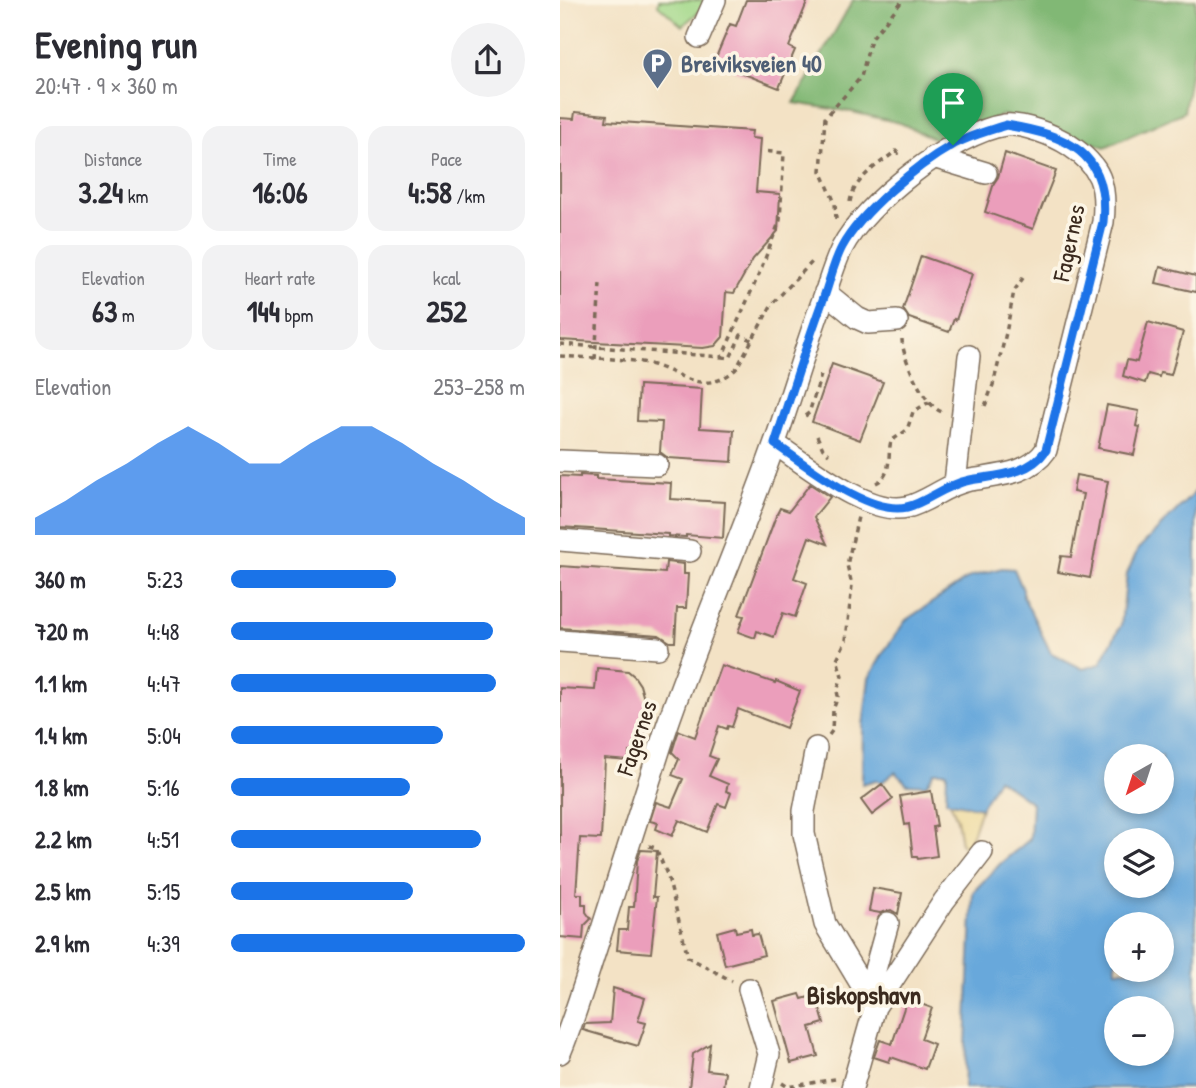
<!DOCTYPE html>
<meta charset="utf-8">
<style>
:root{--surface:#fff;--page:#f2f2f3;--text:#2b2b33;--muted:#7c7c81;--accent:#1a73e8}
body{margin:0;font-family:"Patrick Hand",sans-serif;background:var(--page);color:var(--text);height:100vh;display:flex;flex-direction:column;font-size:26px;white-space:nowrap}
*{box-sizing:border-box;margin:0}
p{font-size:23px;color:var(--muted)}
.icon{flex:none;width:38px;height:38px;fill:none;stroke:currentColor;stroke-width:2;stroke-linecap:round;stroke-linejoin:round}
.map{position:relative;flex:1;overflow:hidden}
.details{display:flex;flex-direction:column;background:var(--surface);width:560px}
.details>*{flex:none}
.needle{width:46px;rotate:219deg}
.tools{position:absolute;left:544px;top:744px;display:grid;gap:14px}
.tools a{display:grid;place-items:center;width:70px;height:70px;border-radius:50%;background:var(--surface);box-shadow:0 4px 10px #0003;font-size:35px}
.pin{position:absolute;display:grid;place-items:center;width:60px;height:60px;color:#fff;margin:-72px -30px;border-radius:50% 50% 50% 0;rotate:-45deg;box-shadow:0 0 7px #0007}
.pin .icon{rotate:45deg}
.round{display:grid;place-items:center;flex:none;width:74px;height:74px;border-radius:37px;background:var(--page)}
.overview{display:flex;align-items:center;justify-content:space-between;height:119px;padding:0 35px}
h1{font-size:38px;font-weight:700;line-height:52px}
.stats{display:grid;grid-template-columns:repeat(3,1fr);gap:10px;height:119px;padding:7px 35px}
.stats div{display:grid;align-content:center;border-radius:18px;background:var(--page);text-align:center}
.stats b{font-size:30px;font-weight:700}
.stats small{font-size:19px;font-weight:400}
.stats p{font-size:19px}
.chart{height:196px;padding:14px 35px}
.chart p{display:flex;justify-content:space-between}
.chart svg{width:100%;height:126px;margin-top:7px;fill:var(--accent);opacity:.7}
ul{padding:0 35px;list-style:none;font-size:23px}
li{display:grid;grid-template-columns:112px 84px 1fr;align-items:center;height:52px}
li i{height:18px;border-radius:9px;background:var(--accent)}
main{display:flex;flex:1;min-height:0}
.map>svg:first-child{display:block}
.green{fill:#a2d889;stroke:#6e8154;stroke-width:2}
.forest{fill:#81b875;stroke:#5e714a;stroke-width:2}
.sand{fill:#eeda9e;stroke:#94825e;stroke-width:2}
.water{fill:#68a8db;stroke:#52697c;stroke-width:2;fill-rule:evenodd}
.building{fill:#eb9ebb}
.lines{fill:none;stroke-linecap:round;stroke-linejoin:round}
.minor-casing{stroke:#7b6a58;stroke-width:24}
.path{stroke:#7b6a58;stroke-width:3.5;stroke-dasharray:5 5;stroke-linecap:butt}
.minor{stroke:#fff;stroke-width:21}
.route-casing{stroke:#fff;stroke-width:14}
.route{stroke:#1a73e8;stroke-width:9}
.labels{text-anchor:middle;stroke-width:7;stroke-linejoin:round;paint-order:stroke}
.service-label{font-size:24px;font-weight:bold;fill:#4e5e75;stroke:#fcf5e5;text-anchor:start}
.street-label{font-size:24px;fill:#3b2a1e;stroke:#fcf5e5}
.neighbourhood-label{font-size:26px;font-weight:bold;fill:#3b2a1e;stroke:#fcf5e5}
</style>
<main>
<section class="details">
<div class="overview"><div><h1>Evening run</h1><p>20:47 · 9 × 360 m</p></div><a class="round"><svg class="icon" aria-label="share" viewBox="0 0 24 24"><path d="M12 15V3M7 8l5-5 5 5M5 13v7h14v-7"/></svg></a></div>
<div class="stats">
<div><p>Distance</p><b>3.24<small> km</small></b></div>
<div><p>Time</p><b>16:06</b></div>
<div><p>Pace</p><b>4:58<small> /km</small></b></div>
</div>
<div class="stats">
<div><p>Elevation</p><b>63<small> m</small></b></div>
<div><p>Heart rate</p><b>144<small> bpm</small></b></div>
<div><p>kcal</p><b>252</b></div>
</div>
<div class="chart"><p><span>Elevation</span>253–258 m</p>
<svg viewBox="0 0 160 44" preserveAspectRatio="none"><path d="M0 44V38L10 32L20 25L30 19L40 12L50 6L60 12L70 19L80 19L90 12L100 6L110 6L120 12L130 19L140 25L150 32L160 38V44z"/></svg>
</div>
<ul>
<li><b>360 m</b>5:23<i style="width:56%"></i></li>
<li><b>720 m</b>4:48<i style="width:89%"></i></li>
<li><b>1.1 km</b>4:47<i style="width:90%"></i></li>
<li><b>1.4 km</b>5:04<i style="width:72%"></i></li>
<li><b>1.8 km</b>5:16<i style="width:61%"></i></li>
<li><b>2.2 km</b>4:51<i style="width:85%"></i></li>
<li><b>2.5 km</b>5:15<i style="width:62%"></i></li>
<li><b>2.9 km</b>4:39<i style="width:100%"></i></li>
</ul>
</section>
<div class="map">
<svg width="636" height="1088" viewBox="0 0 636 1088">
<rect width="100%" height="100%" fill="#fcf5e5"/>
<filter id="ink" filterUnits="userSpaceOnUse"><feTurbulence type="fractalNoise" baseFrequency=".0143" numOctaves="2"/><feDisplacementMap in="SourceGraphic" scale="14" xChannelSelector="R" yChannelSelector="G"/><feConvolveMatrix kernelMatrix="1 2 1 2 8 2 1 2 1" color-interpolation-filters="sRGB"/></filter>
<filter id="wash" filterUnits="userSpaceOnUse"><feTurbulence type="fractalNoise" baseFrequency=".00686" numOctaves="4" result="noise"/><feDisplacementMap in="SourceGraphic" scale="28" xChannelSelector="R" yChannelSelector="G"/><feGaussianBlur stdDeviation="1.57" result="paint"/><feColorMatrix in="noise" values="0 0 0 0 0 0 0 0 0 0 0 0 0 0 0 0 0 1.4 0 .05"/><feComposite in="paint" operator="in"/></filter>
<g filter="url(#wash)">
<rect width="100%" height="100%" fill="#f3e2c5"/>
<path class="green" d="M99,0h51l-3,5 -25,21 -24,-21z"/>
<path class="forest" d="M293,0h343v40l-12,72 -79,35 -102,-32 -66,25 -37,-17 -48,-11 -58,-9z"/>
<path class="sand" d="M390,802l31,6 -14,41 -6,-5 -4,-25z"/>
<path class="water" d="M636,491v597h-232l9,-196 28,-29 29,-24 2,-36 -34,-24 -17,29 -35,-7 1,-29h-12l-9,13 -19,-1 -12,-12 -14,11 -5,-3 -14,4 1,-58 6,-48 16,-28 21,-30 64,-43 32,-9 12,1 9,21v6l28,57 32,16 17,-5 21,-39 6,-51 11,-25zM556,756h46v46h-46zM556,840h46v46h-46zM556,924h46v46h-46zM556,1008h46v46h-46z"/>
<g id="blocks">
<path class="building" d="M186,0h62l-19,47 6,3 -16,38 -65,-26 16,-38 6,2z
M15,112l32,3 -1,6 146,10 -1,7 9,1 -4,53 24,2 -2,37 -25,28 -19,34 -8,-1 -3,45 -8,9 -12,2 -143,-8v-222l14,1z
M445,153l51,18 -23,58 -48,-17 9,-29 4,-6z
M361,256l51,18 -16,46 -2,-1 -5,13 -40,-14 -6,-9z
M600,267l36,9v16l-40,-9z
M588,322l35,10 -12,43 -11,-2 -1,4 -11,-3 -3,9 -22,-7 4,-16 10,2z
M272,364l51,18 -23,58 -48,-18z
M79,385l63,4 -2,39 34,2 -2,32 -64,-4 -8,-6 2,-30 -25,-1z
M547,405l32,6 -3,15 4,1 -6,28 -36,-7z
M20,475l16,1v3l75,4 -1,16 55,3 -2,36 -37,-3v2l-18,-1v-2l-108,-7v-51l20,1z
M516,475l32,6 -18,97 -32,-6 3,-16 10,1 12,-63 -10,-2z
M250,484l20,13 -16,20 13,27 -18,-7 -15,41 13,5 -12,34 -12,-4 -9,24 -17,-6 -2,7 -17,-6 6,-16 -5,-1 37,-99 4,-8 9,3z
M106,562l18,2v10h4l-2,34h-9l-2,34h-5l-11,-7 -99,-7v-62l105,7z
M161,665l54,18 1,-2 24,10 -14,37 -48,-19 -6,18 -4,-1 -1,3 -8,-3 -10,30 8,3 -8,17 19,8 -2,7 5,2 -5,14 -8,-3 -11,28 -28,-12 -7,16 -16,-7 2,-6 -8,-2 6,-19 15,5 12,-28 -11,-4 7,-16 -7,-7 5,-16 2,-5 16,6z
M37,668l31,3 6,5 6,9 4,14 3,2 -4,50 -14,1v9l-24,-2 -4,80 -21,-1 -4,56h6v10h4v8l5,7 -7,7 -1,13 -23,-2v-249l35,2z
M322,784l11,15 -21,16 -11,-15z
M371,791l6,35 -4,1 4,29 -19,3 -1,-2h-4l-4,-33 -4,1 -5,-29z
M81,850l16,1 -4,46h4l-6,56 -34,-3 2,-20h8l2,-23h5l3,-46z
M313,888l29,5 -4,21 -7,-4 -11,3 -11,-2z
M175,927l1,5 15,-3 1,6 6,-1 6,21 -39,10 -8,-33z
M53,988l32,10 -7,23 8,2 -8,23 -55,-16 2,-6 25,-1z
M240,994l2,5 14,-4 8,28 -14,4 8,29 -27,7 -17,-62z
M347,999l25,9 -11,31 13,5 -9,25 -34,-12 -2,5 -15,-5 6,-17 12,4z
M150,1044l-3,26 18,2 -2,16h-34l4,-34z"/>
</g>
</g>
<g filter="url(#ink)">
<use href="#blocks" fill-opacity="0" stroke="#7b6a58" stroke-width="2"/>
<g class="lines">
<defs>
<path id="minor" d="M139,37l16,-37
M373,157l53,16
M265,292l32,26 11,5 29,-2
M0,461l97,4
M395,483l14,-127
M0,540l130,11
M0,641l98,7
M256,748l-12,63v23l21,90 50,83 -23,81
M189,989l20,65 -8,34
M308,995l20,-72
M315,1007l69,-106 38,-49
M0,1053c15,-36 26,-74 38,-111 22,-70 44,-140 67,-210 33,-97 75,-190 109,-287 18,-50 32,-101 51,-151 5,-15 10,-32 17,-46 22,-44 113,-116 163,-123 17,-2 49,10 64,20 32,21 38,40 34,77l-57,228c-17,25 -48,25 -76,30 -25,5 -42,22 -63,27 -39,9 -100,-42 -132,-63"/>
</defs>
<use href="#minor" class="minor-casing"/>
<path class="path" d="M290,202c4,-24 28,-37 46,-51l5,6
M276,219l-1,-16 -14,-32 4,-53 36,-41 10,-38 32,-39
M342,339c0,18 22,67 40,73
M0,344l162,13 37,-83 21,-54 4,-67 -21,-2
M0,356c27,2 55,2 81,6 36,6 60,38 95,7l36,-65 41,-43
M162,357l8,1 11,-23 12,6
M35,359l5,-76
M425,406l8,-21 13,-52 8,-42 9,-13
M245,416l4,-3 12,-38
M257,436l6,13 6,5
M316,483c17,-8 11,-28 15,-42l16,-11 6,-18 16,-10
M269,735l3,-4 1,-21 5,-14 -1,-5 5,-15 -5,-17 9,-19 6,-55 -5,-20 11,-48
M89,846l7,2 12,29 20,80 44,24
M222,1083l6,4 47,-8"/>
<use href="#minor" class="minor"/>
</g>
</g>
<g class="lines" filter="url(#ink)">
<defs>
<path id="route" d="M446,125c60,10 104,27 97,97l-57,228c-17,25 -48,25 -76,30 -26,5 -42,22 -63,27 -39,9 -100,-42 -132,-63 16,-49 31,-99 49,-147 6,-17 10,-35 18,-50 19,-35 75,-82 109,-101 17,-10 37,-15 55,-21z"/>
</defs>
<use href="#route" class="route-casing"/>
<use href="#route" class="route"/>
</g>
<defs>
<symbol id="parking-pin" viewBox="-11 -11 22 30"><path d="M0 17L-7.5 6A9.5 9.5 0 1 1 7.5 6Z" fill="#5c6f8a" stroke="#fcf5e5"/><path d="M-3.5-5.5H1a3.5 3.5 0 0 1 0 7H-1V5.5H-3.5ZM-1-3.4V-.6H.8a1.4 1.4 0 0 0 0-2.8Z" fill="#fff"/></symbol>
</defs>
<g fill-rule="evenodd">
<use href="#parking-pin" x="80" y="46" width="35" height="47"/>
</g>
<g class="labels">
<g class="service-label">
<text x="121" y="72">Breiviksveien 40</text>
</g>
<g class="street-label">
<text transform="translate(509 243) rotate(-78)" y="8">Fagernes</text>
<text transform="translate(77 738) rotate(-71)" y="8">Fagernes</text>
</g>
<g class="neighbourhood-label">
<text x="304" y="1004">Biskopshavn</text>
</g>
</g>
</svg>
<div class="tools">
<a><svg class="needle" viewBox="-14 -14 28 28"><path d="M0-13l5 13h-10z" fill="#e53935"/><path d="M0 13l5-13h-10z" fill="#7c7c81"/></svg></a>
<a><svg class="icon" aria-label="layers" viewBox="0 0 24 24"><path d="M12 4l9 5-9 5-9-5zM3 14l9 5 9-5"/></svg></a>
<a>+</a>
<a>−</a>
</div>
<div class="pin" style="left:393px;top:145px;background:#1e9e55"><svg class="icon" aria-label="arrive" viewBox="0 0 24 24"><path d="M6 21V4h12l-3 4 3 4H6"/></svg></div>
</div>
</main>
